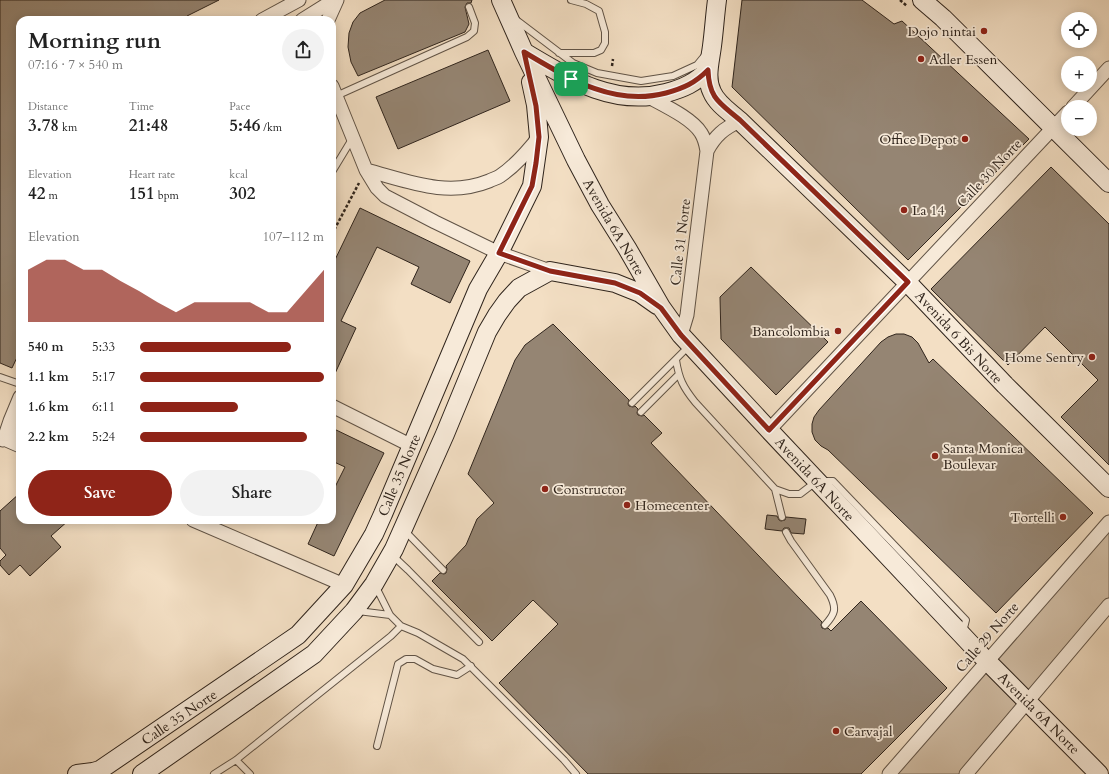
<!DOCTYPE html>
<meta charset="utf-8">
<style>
:root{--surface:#fff;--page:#f2f2f2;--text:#222;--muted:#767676;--accent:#8f2418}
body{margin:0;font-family:Cardo,serif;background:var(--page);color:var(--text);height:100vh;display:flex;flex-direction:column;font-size:15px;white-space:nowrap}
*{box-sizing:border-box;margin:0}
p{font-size:13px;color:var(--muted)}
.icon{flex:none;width:22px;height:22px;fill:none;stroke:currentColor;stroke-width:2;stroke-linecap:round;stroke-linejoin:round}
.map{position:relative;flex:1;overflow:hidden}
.sheet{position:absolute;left:16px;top:16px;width:320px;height:508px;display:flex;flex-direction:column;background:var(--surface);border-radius:12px;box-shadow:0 2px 10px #0003}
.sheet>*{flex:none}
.buttons{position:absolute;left:1061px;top:12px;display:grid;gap:8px}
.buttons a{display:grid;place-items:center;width:36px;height:36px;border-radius:50%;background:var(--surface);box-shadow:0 2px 10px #0003;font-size:20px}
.pin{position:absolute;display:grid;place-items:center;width:34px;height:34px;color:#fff;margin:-17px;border-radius:8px;box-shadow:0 2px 6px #0006}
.round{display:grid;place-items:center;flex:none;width:42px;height:42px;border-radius:21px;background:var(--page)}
.overview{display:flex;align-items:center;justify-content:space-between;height:68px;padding:0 12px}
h1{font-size:22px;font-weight:800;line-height:30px}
.figures{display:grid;grid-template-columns:repeat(3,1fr);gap:6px;height:68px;padding:4px 12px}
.figures div{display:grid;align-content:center}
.figures b{font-size:17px;font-weight:800}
.figures small{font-size:11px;font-weight:400}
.figures p{font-size:11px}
.chart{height:112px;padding:8px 12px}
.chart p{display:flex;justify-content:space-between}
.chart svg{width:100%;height:72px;margin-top:4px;fill:var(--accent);opacity:.7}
.cta{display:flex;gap:8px;margin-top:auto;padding:8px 12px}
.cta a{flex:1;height:46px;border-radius:24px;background:var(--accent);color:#fff;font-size:16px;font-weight:800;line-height:46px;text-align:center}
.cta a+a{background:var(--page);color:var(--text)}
ul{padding:0 12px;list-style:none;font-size:13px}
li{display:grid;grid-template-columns:64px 48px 1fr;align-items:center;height:30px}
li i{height:10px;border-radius:5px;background:var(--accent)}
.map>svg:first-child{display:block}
.green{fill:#d2bfa7;stroke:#807262}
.building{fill:#958573;stroke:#2f241c}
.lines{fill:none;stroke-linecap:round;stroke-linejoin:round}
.lane-casing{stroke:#605346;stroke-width:8}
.street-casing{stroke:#605346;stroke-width:15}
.secondary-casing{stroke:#2f241c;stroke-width:20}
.path{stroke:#2f241c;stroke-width:2.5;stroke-dasharray:3 2;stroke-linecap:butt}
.lane{stroke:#f7ead9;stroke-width:6}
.street{stroke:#f7ead9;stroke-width:13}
.secondary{stroke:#f7ead9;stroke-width:18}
.route-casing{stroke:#fff;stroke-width:8}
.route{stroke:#8f2418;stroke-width:5}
.poi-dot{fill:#8f2418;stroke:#f7ead9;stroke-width:1.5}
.labels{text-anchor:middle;stroke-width:3.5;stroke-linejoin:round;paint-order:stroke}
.poi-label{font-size:14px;fill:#2f241c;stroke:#f7ead9;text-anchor:start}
.street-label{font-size:14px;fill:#2f241c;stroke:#f7ead9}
</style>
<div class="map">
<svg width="1109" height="774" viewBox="0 0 1109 774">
<rect width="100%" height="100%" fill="#f3dfc4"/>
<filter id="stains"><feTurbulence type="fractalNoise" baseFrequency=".005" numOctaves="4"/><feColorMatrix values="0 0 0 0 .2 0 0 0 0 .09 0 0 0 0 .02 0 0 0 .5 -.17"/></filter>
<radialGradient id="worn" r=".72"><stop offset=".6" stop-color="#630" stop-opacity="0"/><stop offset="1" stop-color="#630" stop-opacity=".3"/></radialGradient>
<path class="green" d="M1109,522v83l-143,169h-77z"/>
<path class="building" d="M0,0h219l-32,16 1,4h-168v331l-8,17 -12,-5z
M385,0h87l-1,3h-4l-2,4 4,17 -4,8 -107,44 -7,-14 -3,-15 1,-14 4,-11 7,-9z
M742,0h120l32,24 8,-3 127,118 -121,121 -176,-173z
M488,50l22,51 -112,48 -22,-52z
M1051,167l58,57v241l-48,-48 37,-37 -53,-53 -37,38 -77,-76z
M360,208l110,53 -20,42 -39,-19 8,-17 -42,-20 -36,74 15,7 -24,52v-114z
M751,267l77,75 -52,53 -55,-56 -1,-42z
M553,324l76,76 -1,4 1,2 4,1 2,-1 3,3 -1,4 1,2 4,1 2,-1 18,18 -11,10 171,179 -1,3 1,3 3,1 3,-1 3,3 30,-30 86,87 -86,86h-273l-89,-91 59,-59 -25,-24 -41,41 -60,-60 8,-8 4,1 2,-1 1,-4 -1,-3 20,-21 11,-26 17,-16 -26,-29 47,-114 10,-15z
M896,334h8l8,3 6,6 11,20 4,-4 160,154 -97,100 -168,-163 -7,-4 -6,-6 -3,-8v-8l2,-7 5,-7 62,-68 7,-5z
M332,428l52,25 -50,103 -26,-12 11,-24h13v-27l13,-26 -13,-6z
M20,493v27h49l-18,16 10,11 -31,29 -10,-11 -11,10 -9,-10v-4l6,-6 -6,-7v-37z
M767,515l10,1 2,4 2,1 4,-1 1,-3 20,2 -2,15 -13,-1 -2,-5h-5l-2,3 -17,-2z"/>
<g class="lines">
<defs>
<path id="lane" d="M515,19l58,44 24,10 44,8 32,-5 24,-11 9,-11
M559,53h35l7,-3 4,-7v-11l-6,-21 -13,-7 -15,-4
M336,96l131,-59 7,-6 1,-8 -6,-16
M332,172l20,-33
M676,360c3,19 7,27 19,42l80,87 14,5h11l17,-13h16l133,139 -3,12
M0,377l20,7
M632,403l57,-57
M641,412l37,-37
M775,489l7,28
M405,531l38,39
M786,532l5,9 39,54c7,14 5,19 -5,30
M392,555l16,15 71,72
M376,587l14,28 11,11 17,7 45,26 101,101 12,14
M358,611l32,4
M377,746l21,-82 8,-5h9l18,10 24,6 14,-9
M236,760l14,14
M214,774l22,-14 155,-124 10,-10"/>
<path id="street" d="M262,20l37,-20
M302,20l32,-20
M328,20l9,-20
M332,86l34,84 11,18 8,8 50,26 64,31 51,18
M647,96c16,9 45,22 54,37 4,6 5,12 6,18l-20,164 -6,20
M1073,107l36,-39
M707,151c8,-15 17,-23 33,-30
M366,170c42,11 81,28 123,11 4,-2 8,-3 11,-5 15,-10 28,-25 39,-39
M332,406l80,40
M769,430l299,-318
M4,439l6,-18 10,-24
M4,439l16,7
M3,440l17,-14
M193,520l151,65
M889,774l220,-252
M966,774l143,-169"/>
<path id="secondary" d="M501,0l23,52 52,108 24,45 27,43 34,59 20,28 88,95 211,224 119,120
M717,0c-2,15 -3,31 -5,46 -2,16 -7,32 0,46 5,12 18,20 28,29l168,162 97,102 104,103
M922,0l21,18 166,165
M524,52c44,26 89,55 142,41 18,-5 29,-10 42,-23
M77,774l16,-2 7,-2 198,-135 46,-50 30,-51 9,-20 95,-225 21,-36 33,-67 7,-49 -3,-32 -5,-23
M142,774l172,-120 40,-43 20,-27 20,-35 51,-115 42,-102 10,-17 10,-14 12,-13 31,-17 65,12 25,10 17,12"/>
</defs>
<use href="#lane" class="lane-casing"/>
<use href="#street" class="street-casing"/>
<use href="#secondary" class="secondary-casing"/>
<path class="path" d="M900,0l7,6
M612,66l1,-7
M332,234l27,-51"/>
<use href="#lane" class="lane"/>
<use href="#street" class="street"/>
<use href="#secondary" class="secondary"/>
</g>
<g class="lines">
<defs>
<path id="route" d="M524,52c44,26 89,55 142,41 18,-5 29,-10 42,-23 1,29 12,33 32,50l168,162 -139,148 -88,-95 -20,-27 -21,-15 -25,-10 -65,-12 -51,-18 33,-67 4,-23 3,-26 -3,-31z"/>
</defs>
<use href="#route" class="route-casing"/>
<use href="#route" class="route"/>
</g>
<g class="poi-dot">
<circle cx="984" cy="31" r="4"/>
<circle cx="921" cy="59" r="4"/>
<circle cx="965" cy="139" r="4"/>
<circle cx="904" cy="210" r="4"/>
<circle cx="838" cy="331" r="4"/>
<circle cx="1092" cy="357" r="4"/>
<circle cx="935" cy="456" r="4"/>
<circle cx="545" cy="489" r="4"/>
<circle cx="627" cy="505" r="4"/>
<circle cx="1063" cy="517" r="4"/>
<circle cx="836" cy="731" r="4"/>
</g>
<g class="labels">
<g class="poi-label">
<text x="976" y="36" text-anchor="end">Dojo nintai</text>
<text x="929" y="64">Adler Essen</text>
<text x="957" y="144" text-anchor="end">Office Depot</text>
<text x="912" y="215">La 14</text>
<text x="830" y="336" text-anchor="end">Bancolombia</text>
<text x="1084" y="362" text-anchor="end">Home Sentry</text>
<text x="943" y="453">Santa Monica<tspan x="943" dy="16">Boulevar</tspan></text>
<text x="553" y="494">Constructor</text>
<text x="635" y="510">Homecenter</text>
<text x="1055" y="522" text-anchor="end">Tortelli</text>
<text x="844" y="736">Carvajal</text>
</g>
<g class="street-label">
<text transform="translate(989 173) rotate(-47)" y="5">Calle 30 Norte</text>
<text transform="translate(614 227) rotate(60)" y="5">Avenida 6A Norte</text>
<text transform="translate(680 242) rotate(-83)" y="5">Calle 31 Norte</text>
<text transform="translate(959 337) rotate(47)" y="5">Avenida 6 Bis Norte</text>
<text transform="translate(399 475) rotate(-67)" y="5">Calle 35 Norte</text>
<text transform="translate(815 479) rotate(47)" y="5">Avenida 6A Norte</text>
<text transform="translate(987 637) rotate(-49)" y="5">Calle 29 Norte</text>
<text transform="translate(1039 713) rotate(45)" y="5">Avenida 6A Norte</text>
<text transform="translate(179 717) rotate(-34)" y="5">Calle 35 Norte</text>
</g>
</g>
<rect width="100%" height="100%" filter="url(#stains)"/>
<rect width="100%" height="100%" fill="url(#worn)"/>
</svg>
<div class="buttons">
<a><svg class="icon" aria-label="locate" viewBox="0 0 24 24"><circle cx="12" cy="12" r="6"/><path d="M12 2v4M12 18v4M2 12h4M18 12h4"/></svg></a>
<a>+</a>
<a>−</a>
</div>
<div class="pin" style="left:571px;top:79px;background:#1e9e55"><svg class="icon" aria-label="arrive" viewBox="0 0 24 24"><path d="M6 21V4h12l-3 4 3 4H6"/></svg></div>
<section class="sheet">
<div class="overview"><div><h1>Morning run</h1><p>07:16 · 7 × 540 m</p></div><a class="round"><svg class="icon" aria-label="share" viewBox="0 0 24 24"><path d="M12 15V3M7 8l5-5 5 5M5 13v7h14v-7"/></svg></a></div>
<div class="figures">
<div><p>Distance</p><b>3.78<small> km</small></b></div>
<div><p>Time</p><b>21:48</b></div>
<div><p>Pace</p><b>5:46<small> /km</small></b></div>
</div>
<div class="figures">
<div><p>Elevation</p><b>42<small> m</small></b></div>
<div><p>Heart rate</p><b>151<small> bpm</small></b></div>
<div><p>kcal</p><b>302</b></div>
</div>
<div class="chart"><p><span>Elevation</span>107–112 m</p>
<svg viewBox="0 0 160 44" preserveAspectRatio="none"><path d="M0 44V12L10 6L20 6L30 12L40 12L50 19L60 25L70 32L80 38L90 32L100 32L110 32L120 32L130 38L140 38L150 25L160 12V44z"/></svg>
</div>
<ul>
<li><b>540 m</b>5:33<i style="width:82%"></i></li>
<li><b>1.1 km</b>5:17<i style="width:100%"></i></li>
<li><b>1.6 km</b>6:11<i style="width:53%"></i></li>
<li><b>2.2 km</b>5:24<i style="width:91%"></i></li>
</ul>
<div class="cta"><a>Save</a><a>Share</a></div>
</section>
</div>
